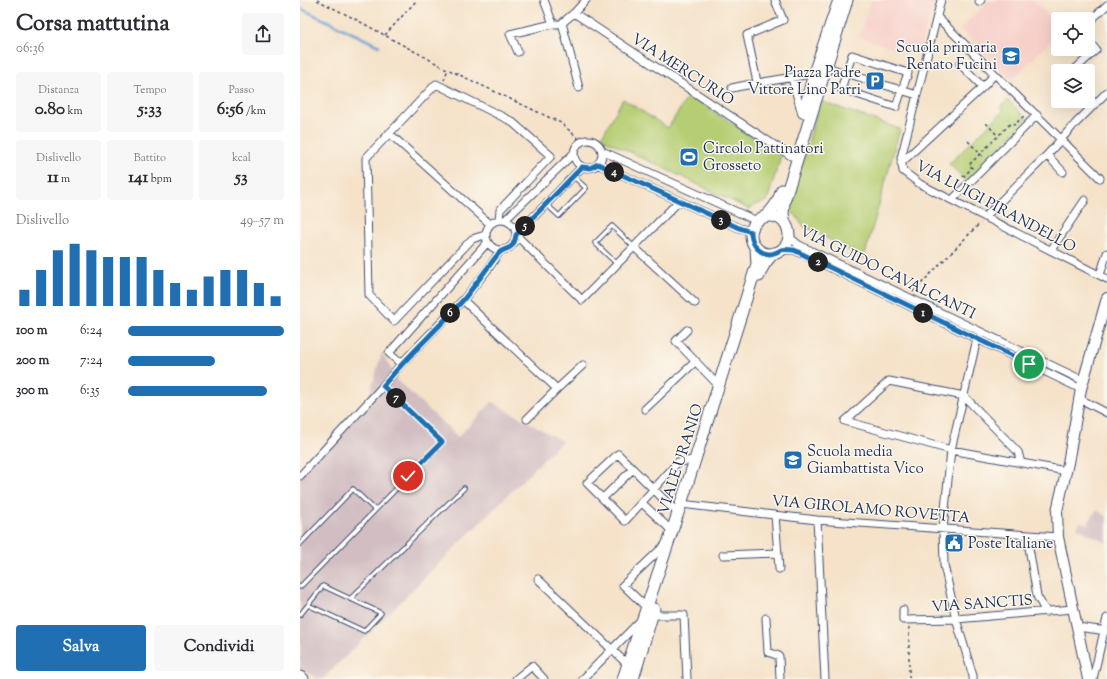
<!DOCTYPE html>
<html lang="it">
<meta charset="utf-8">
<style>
:root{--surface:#fff;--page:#f7f7f7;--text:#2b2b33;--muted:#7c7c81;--accent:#1f6fb2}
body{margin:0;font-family:"Sorts Mill Goudy",serif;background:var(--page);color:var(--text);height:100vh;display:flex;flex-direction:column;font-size:15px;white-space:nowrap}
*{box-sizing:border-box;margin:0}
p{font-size:13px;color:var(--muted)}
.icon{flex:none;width:22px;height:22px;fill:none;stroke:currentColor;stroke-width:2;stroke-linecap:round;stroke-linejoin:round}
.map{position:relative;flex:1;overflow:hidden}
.panel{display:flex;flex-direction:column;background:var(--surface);width:300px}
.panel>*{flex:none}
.buttons{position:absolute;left:751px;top:12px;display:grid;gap:8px}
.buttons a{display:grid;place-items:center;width:44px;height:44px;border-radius:4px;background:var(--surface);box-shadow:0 4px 16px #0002;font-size:20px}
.pin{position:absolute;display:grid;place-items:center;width:34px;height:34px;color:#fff;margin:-17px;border:2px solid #fff;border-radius:50%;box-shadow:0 1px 4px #0007}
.km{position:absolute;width:20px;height:20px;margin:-10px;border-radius:50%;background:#222;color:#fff;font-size:11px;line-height:20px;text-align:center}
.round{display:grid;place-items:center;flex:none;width:42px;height:42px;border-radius:4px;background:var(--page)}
.headline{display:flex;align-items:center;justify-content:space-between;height:68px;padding:0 16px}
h1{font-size:22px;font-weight:800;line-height:30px}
.figures{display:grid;grid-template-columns:repeat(3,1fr);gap:6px;height:68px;padding:4px 16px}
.figures div{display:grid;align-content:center;border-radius:4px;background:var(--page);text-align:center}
.figures b{font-size:17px;font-weight:800}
.figures small{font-size:11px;font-weight:400}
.figures p{font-size:11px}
.chart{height:112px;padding:8px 16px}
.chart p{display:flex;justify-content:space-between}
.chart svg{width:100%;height:72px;margin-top:4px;stroke:var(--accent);stroke-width:6}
.cta{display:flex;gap:8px;margin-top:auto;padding:8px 16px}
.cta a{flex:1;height:46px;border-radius:4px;background:var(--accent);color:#fff;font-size:16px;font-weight:800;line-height:46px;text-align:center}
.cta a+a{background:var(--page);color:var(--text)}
ul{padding:0 16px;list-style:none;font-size:13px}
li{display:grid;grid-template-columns:64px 48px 1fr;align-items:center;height:30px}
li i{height:10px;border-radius:5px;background:var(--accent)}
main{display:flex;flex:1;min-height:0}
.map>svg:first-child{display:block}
.built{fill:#f7d0ca}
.industrial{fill:#d2bec2}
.green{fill:#b6ce73;stroke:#687e68}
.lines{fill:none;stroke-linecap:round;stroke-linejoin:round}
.stream{stroke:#67a2d7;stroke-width:2.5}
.lane-casing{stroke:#3c4a6e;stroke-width:5.5}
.street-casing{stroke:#3c4a6e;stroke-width:9}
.secondary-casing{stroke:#3c4a6e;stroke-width:12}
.primary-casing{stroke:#3c4a6e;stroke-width:13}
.path{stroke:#3c4a6e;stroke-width:1.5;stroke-dasharray:3 3;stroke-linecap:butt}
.lane{stroke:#fff;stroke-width:3.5}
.street{stroke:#fff;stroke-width:7}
.secondary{stroke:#fff;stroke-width:10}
.primary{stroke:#fff;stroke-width:11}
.route-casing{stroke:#fff;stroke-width:8}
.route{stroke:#1f6fb2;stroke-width:5}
.labels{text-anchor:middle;stroke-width:3;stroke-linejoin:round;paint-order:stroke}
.poi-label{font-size:15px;fill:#1b2f5e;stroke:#fbf7ec;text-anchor:start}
.street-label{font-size:15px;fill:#1b2f5e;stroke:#fbf7ec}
</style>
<main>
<section class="panel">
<div class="headline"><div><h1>Corsa mattutina</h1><p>06:36</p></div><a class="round"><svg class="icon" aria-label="share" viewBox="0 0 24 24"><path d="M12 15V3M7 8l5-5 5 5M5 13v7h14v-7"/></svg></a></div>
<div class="figures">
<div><p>Distanza</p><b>0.80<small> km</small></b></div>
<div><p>Tempo</p><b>5:33</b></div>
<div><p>Passo</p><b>6:56<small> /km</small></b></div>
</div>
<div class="figures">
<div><p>Dislivello</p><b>11<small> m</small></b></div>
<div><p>Battito</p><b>141<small> bpm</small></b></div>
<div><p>kcal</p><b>53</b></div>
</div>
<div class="chart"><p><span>Dislivello</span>49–57 m</p>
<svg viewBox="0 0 160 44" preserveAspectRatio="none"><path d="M5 44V34M15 44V22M25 44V10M35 44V6M45 44V10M55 44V14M65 44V14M75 44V14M85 44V22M95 44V30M105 44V34M115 44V26M125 44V22M135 44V22M145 44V30M155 44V38"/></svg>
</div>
<ul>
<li><b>100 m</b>6:24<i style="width:100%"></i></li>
<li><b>200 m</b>7:24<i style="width:56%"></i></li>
<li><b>300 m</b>6:35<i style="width:89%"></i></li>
</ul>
<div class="cta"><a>Salva</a><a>Condividi</a></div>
</section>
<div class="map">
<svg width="807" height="679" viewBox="0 0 807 679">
<rect width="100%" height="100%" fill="#fbf7ec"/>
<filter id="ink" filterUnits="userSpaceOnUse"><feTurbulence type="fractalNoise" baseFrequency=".025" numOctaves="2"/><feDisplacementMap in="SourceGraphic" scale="8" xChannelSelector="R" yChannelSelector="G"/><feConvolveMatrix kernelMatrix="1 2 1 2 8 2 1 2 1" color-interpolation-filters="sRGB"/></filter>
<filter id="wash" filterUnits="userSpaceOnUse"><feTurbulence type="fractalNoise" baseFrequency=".012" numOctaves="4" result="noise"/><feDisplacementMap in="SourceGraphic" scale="16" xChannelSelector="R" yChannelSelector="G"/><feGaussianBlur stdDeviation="0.9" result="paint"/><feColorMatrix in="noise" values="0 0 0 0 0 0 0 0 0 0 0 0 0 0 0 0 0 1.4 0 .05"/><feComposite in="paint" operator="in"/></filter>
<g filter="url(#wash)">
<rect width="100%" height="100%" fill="#f5e2c9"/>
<path class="built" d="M571,0h63l-16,56 -59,-19z
M689,0h44l25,24v9l-46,47 -52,-51z"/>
<path class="industrial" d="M82,352l14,27 62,58 34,-35 70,39 -239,238h-4l-19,-10v-200l69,-73z
M796,510l11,6v27l-30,-15 3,-6 8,2z"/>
<path class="green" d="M389,95l92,61 -14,45 -12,4 -6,4 -148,-71 22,-39 45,29z
M708,100l19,19 -60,63 -18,-18 54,-53 -3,-4z
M520,101l80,28 -36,129 -62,-33 -5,-8 -8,-8z"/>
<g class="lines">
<path class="stream" d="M0,8l79,38"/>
</g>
</g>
<g filter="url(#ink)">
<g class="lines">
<defs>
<path id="lane" d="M246,204l13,12 27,-28 -13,-12
M317,264l-22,-21 17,-17 22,21
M0,544l53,-55 22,21
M0,587l142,-145 -59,-56
M50,599l114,-111
M0,615l23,-29 58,27 -17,18 -56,-26"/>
<path id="street" d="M244,0l9,24h4
M286,0l-12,13 217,143
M641,0l-40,158 2,13 17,13 187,95
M679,2l2,-2
M274,13l-12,10 17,65
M637,17l163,161
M788,23l19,-18
M218,52l-8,-18 43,-10
M552,55l56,18 -12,34 -55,-18z
M523,66l94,29
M773,71l23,-21 -8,-10
M492,78l10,36
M457,82l-10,-47 36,-15 -8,-20
M683,87l12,-13
M432,88c27,-6 55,-9 82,-15
M775,124l32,-32
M89,133l101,91
M274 154a14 14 0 1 1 28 0a14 14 0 1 1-28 0Z
M302,151l155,70
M747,155l25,-28
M601,163l82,-76 -23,-23
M298,164l141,64 12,3
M282,167l-66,68 66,65 97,-99
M652,200l85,-85
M685,217l62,-62 16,17
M186 235a15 15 0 1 1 30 0a15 15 0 1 1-30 0Z
M205,220l68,-66
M185,235l-13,4 -78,82 -25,-26 -3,-137 70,-74 75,37 40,35 -51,54 -1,10
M489,237l10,8 285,136
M334,247l61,56
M482,250h12l287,139
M751,250l34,-50
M800,275l7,-22
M163,300l94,89
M387,330l-11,11 43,45
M101,364l-12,-11 98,-110
M780,399l27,14
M345,409l51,-48
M227,419l30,-30 26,-24
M545,421l106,29 115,21
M545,421l44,-40 75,15 54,56 3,11
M0,476l83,-90 18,-22 62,-64 25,-31 12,-18
M303,498l30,-29
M342,503l30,28
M381,504l136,16 241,17
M378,513c-20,-19 -40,-39 -60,-59l-31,29 38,38c18,-20 36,-40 53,-59l17,-2
M475,515l4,54
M517,520l8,159
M727,535l10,61 9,16
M366,544l-43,41 24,23 5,7h32l3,64
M423,555l55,-2
M238,579l90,86 3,1
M603,610v10l53,-1 117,-10
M466,618l2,34 11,4 1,23
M777,627l30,4
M216,679l16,-13 12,13
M283,679l58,-59
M673,679v-3l-17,-57 -12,-54 -1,-36 8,-79 26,-111
M793,679l14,-61"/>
<path id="secondary" d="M788,679l-30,-142 -1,-26 11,-48 13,-74 26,-91"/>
<path id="primary" d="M504,112l10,-39 25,-73
M451 235a19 19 0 1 1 38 0a19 19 0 1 1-38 0Z
M465,217c9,-9 13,-15 17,-27
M485,224l-2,-10 1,-12 63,-202
M459,276c3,-10 7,-16 15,-23
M0,677l3,2
M323,679l58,-175 76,-240 -1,-16
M333,679l21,-70"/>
</defs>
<use href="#lane" class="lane-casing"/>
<use href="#street" class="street-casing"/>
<use href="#secondary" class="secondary-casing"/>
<use href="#primary" class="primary-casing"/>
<path class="path" d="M17,0l38,19 90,49 116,55 20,18
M85,35l32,-35
M144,80l4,-11
M686,123l12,13
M668,141l16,17
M663,177l9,-9 -3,-3 42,-42 3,2 10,-9
M613,292l67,-69
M609,627v52"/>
<use href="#lane" class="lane"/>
<use href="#street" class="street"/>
<use href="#secondary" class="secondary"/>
<use href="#primary" class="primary"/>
</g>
</g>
<g class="lines" filter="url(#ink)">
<defs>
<path id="route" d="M108,476l34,-34 -59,-56c25,-31 55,-57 81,-87 12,-15 23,-31 35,-46 6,-7 14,0 17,-18l66,-68 8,1 8,-4 141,64 12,4c0,10 6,21 18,22 5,0 8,-2 12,-4 3,-1 9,0 13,0l235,114"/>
</defs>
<use href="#route" class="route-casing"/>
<use href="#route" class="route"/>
</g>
<defs>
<symbol id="school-square" viewBox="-11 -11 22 22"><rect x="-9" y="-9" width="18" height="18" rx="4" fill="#1f6fb2" stroke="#fbf7ec"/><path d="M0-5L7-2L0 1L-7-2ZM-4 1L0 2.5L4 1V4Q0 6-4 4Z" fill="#fff"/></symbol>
<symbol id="parking-square" viewBox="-11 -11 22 22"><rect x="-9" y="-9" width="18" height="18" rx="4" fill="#1f6fb2" stroke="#fbf7ec"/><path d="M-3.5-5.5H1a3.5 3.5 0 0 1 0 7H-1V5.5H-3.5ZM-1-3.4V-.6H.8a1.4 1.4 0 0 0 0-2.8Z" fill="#fff"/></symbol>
<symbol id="stadium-square" viewBox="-11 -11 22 22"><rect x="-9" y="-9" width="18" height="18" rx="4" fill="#1f6fb2" stroke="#fbf7ec"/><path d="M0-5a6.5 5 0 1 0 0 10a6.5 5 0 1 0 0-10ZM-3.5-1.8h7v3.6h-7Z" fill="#fff"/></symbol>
<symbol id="civic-square" viewBox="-11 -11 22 22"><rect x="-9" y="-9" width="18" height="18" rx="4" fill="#1f6fb2" stroke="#fbf7ec"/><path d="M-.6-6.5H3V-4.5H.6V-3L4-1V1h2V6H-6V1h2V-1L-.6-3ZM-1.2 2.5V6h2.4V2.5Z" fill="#fff"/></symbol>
</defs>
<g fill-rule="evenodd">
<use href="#school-square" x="700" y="45" width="22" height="22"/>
<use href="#parking-square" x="564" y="70" width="22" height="22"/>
<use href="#stadium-square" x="378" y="146" width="22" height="22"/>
<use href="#school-square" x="482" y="449" width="22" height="22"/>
<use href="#civic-square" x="643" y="532" width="22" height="22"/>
</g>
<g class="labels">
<g class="poi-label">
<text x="697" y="52" text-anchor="end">Scuola primaria<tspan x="697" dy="17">Renato Fucini</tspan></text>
<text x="561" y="77" text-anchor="end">Piazza Padre<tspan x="561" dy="17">Vittore Lino Parri</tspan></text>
<text x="403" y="153">Circolo Pattinatori<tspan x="403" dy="17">Grosseto</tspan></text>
<text x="507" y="456">Scuola media<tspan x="507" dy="17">Giambattista Vico</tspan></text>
<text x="668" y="548">Poste Italiane</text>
</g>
<g class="street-label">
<text transform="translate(383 69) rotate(33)" y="5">VIA MERCURIO</text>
<text transform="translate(696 206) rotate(28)" y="5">VIA LUIGI PIRANDELLO</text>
<text transform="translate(588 272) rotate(26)" y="5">VIA GUIDO CAVALCANTI</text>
<text transform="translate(380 459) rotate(-72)" y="5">VIALE URANIO</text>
<text transform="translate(571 509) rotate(5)" y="5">VIA GIROLAMO ROVETTA</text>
<text transform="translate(682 603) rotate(-4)" y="5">VIA SANCTIS</text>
</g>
</g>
</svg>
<div class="buttons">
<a><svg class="icon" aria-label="locate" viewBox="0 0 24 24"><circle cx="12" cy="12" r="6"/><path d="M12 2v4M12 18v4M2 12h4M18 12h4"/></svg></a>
<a><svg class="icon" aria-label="layers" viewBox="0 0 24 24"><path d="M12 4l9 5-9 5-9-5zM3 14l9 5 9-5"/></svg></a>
</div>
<div class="pin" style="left:729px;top:364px;background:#1e9e55"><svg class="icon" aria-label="arrive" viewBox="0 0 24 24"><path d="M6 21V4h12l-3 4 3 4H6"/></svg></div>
<div class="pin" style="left:108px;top:476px;background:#d93025"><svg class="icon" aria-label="check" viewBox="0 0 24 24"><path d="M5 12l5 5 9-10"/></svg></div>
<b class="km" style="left:623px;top:313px">1</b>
<b class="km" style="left:518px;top:262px">2</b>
<b class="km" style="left:421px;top:220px">3</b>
<b class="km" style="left:314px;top:172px">4</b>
<b class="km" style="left:225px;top:226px">5</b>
<b class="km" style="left:150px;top:313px">6</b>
<b class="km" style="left:96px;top:398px">7</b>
</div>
</main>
